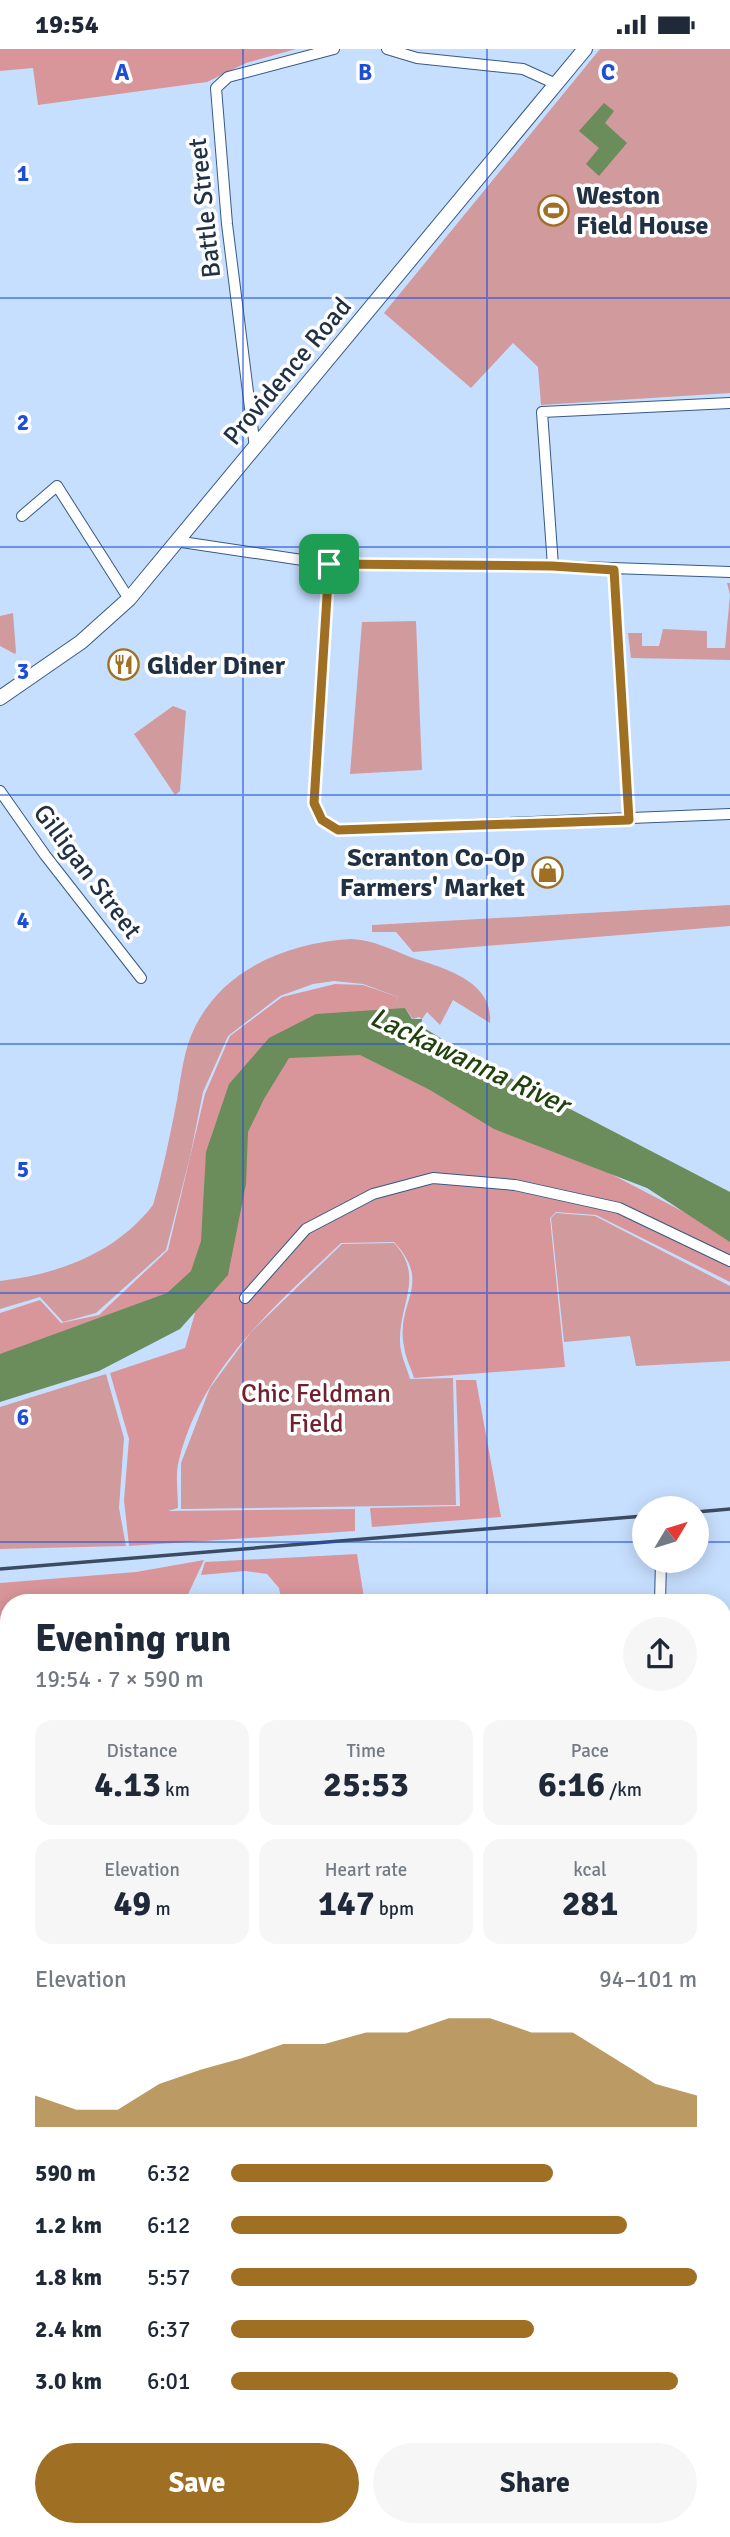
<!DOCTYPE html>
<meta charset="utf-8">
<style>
:root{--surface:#fff;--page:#f6f6f7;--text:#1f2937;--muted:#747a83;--accent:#9f7023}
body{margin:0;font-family:Signika,sans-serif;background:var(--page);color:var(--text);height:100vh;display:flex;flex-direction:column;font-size:26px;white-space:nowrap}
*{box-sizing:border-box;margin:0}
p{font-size:23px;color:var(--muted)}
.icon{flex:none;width:38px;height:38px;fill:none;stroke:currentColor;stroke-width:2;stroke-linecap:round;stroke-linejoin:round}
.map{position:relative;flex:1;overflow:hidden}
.details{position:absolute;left:0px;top:1545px;width:732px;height:943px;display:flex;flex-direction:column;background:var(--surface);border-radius:28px 28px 0 0;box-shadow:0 4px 18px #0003}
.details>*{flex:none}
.needle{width:46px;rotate:52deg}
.controls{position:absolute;left:632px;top:1447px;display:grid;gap:14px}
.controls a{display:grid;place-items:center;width:77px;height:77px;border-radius:50%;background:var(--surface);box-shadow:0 4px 18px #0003;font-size:35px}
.pin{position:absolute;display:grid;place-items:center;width:60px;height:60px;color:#fff;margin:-30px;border-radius:14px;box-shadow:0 4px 10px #0006}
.round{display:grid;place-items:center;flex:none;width:74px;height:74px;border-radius:37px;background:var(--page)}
.head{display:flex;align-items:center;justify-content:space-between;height:119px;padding:0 35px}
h1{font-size:38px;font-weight:700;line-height:52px}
.stats{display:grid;grid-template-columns:repeat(3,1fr);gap:10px;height:119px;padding:7px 35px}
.stats div{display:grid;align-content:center;border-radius:18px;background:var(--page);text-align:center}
.stats b{font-size:35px;font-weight:700}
.stats small{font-size:19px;font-weight:400}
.stats p{font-size:19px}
.chart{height:196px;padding:14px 35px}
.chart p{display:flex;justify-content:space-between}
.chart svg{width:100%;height:126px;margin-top:7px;fill:var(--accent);opacity:.7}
.cta{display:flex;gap:14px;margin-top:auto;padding:14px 35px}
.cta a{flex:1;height:80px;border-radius:42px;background:var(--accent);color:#fff;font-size:28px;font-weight:700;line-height:80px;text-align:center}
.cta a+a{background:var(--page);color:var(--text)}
ul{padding:0 35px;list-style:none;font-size:23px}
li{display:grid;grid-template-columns:112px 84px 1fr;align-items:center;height:52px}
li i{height:18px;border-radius:9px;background:var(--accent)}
.status{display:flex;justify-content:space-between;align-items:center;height:49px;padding:0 35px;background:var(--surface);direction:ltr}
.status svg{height:19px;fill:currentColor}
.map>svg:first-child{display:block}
.green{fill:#d19a9d}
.forest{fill:#d9969a}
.water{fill:#6b8c5b}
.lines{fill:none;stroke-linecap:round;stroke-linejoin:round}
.minor-casing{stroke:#365986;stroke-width:12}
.tertiary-casing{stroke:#365986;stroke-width:14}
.secondary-casing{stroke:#365986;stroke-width:16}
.minor{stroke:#fff;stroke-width:10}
.tertiary{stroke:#fff;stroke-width:12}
.secondary{stroke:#fff;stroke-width:14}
.rail{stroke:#3b4c62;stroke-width:3.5}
.route-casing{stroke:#fff;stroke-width:14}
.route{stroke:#9f7023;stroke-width:9}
.grid{fill:none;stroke:#1d4ed8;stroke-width:2;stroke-opacity:0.55}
.labels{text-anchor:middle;stroke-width:7;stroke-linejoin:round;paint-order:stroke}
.poi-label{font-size:26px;font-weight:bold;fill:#213145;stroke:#fefefe;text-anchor:start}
.street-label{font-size:26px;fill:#213145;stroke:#fefefe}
.park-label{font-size:26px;fill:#70212d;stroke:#fefefe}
.water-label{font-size:28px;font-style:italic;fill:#21420c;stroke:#fefefe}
.grid-label{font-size:23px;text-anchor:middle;font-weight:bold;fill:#1d4ed8;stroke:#fefefe;stroke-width:7;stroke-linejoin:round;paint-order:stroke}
</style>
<div class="status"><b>19:54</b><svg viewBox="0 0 49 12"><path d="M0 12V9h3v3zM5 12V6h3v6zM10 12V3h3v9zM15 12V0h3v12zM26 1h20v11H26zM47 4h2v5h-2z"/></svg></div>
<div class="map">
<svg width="730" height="2488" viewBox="0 0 730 2488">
<rect width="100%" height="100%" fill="#c7dfff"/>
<path class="green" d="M600,0h130v344l-189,12 -3,-38 -25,-24 -42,45 -87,-75z
M727,534h3v77l-99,-2 -3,-25h14v13h17l4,-17 44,2v17h18l5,-53z
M13,564l3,39 -1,2 -15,-8v-30z
M416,572l6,149 -72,4 12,-152z
M173,657l13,5 -6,80 -5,4 -41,-61z
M730,856v21l-317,26 -17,-20h-24v-7z
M351,890c23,1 41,11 62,19 30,10 81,23 77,65l-37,-23 -13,25 -13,-13 -5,7 -3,-2 -6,2 -8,-11 -17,4 10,-15 -35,-13 -29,-3 -21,3 -33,12 -52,40 -25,56 -13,65 -24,93 -70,63 -33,9 -23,-25 -40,12v-28c59,-7 116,-28 153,-76 10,-34 17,-70 24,-105 4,-23 7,-52 18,-73 29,-59 93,-84 156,-88z
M556,1164l39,3 135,70v75l-94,5 -6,-30 -66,6 -13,-124z
M394,1194c31,33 5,60 6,99 0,12 7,26 10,37l43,-1 3,127 -275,4v-46l29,-75 41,-56 91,-88z
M106,1325l18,64 -5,70 7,38 -126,3v-142z
M725,1828h5v89h-7z
M9,2006v100h-9v-99z
M730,2069v197h-7v-195z"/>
<path class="forest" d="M0,0h296l-50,14 -39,19 -169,23 -5,-37 -33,3z
M335,935l28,1 35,12 -10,16 198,148 144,75v46l-134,-67 -40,-3 -6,6 15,149 -151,11c-3,-10 -9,-21 -10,-32 -9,-45 30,-61 -10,-104l-53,1c-66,63 -139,124 -162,217 -4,14 -1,33 -1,48l-10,3 187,-2v22l-226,15 -5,-46 5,-61 -19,-66 75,-25 10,-35 -7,-1 -188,51v-50l40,-13 21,23 38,-8 69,-65 37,-156 25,-58 52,-39z
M456,1331h20l25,137 -129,10 -2,-19 90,-2z
M357,1505l7,44 -82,5 -3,-15 -12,-14 -22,-3 -44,4 4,-13z
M204,1511l-20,43h-175v241l-9,8v-269l136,-11z
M16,2480h119l6,4 53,4h-177z"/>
<path class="water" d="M604,54l10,8 -9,12 22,20 -28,33 -13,-12 13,-16 -20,-17z
M405,959l7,11h10l-1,7 53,33 256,133v50l-83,-54 -153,-59 -64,-39 -70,-35 -71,3 -25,41 -16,33 -2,52 -18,91 -48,54 -81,42 -99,31v-48l167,-61 24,-22 10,-30 5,-89 23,-68 40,-46 47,-24z"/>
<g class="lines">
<defs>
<path id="minor" d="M387,0l30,9 106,11 33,15
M255,399l-28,-224 -11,-136 12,-11 106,-28
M22,467l35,-30 72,113
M175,492l154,23 224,2 177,6
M329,515l-15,239c5,14 11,20 24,27l392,-16
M553,517l-11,-154 188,-9
M614,521l15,250
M0,742l45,64 96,123
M245,1249l61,-69 67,-35 60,-16 82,7 104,23 111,53
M660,1554l1,-42
M723,1585h7
M723,1809l7,1
M0,1893l9,-2
M0,2476l1,12
M197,2480l1,8
M421,2480l1,8"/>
<path id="tertiary" d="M628,2488l1,-8"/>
<path id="secondary" d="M0,649l81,-56 48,-43 456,-550
M0,2262l9,1
M723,2287l7,1"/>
</defs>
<use href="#minor" class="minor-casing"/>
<use href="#tertiary" class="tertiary-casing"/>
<use href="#secondary" class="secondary-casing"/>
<use href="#minor" class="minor"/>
<use href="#tertiary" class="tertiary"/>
<use href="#secondary" class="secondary"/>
<path class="rail" d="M696,1463l34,-3
M0,1520l644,-53
M723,2066l7,-2
M0,2225h9"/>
</g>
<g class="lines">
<defs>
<path id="route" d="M329,515l223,2 62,4 15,250 -291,10 -16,-10 -8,-17z"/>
</defs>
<use href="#route" class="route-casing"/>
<use href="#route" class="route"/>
</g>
<path class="grid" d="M243,0v1554M487,0v1554M0,249h730M0,498h730M0,746h730M0,995h730M0,1244h730M0,1493h644M696,1493h34M0,1742h9M723,1742h7M0,1990h9M723,1990h7M0,2239h9M723,2239h7M243,2480v8M487,2480v8"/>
<defs>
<symbol id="stadium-ring" viewBox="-11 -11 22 22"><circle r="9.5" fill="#fefefe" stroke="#9f7023" stroke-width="1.5"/><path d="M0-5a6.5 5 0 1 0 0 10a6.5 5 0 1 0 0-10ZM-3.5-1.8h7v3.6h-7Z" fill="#9f7023"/></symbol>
<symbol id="restaurant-ring" viewBox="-11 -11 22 22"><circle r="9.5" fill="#fefefe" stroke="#9f7023" stroke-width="1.5"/><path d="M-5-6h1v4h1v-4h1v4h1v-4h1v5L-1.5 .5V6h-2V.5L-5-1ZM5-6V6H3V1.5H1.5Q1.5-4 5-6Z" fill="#9f7023"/></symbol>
<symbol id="shop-ring" viewBox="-11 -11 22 22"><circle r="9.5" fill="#fefefe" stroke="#9f7023" stroke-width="1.5"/><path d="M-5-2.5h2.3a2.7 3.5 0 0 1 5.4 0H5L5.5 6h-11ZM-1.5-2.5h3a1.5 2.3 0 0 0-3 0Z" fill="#9f7023"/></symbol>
</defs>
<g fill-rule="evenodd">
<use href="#stadium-ring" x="536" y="144" width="35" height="35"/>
<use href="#restaurant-ring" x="106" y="598" width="35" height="35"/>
<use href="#shop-ring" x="530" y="806" width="35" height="35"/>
</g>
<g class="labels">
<g class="poi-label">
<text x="576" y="155">Weston<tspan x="576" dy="30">Field House</tspan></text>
<text x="147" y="625">Glider Diner</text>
<text x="525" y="817" text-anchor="end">Scranton Co-Op<tspan x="525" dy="30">Farmers' Market</tspan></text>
</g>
<g class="street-label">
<text transform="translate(204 159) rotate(-96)" y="9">Battle Street</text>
<text transform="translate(287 322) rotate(-50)" y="9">Providence Road</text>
<text transform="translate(88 822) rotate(53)" y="9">Gilligan Street</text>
</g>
<g class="park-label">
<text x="316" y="1353">Chic Feldman<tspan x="316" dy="30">Field</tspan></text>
</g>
<g class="water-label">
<text transform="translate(470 1011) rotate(25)" y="10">Lackawanna River</text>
</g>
</g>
<g class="grid-label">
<text x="122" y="31">A</text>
<text x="365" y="31">B</text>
<text x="608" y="31">C</text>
<text x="23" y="132">1</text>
<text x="23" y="381">2</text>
<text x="23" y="630">3</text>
<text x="23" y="879">4</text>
<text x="23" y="1128">5</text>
<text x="23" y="1376">6</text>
</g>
</svg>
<div class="controls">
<a><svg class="needle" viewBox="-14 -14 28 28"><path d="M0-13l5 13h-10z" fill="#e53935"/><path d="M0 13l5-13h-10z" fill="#747a83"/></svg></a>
</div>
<div class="pin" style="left:329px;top:515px;background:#1e9e55"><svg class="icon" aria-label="arrive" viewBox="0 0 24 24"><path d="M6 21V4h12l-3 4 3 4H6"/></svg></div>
<section class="details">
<div class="head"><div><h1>Evening run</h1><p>19:54 · 7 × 590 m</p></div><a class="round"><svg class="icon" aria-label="share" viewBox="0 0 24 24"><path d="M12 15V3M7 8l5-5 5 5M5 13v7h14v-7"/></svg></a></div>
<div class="stats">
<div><p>Distance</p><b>4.13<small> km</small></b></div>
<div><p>Time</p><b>25:53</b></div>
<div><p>Pace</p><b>6:16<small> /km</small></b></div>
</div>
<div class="stats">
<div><p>Elevation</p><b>49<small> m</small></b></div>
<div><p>Heart rate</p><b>147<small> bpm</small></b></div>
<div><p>kcal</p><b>281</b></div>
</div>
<div class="chart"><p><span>Elevation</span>94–101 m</p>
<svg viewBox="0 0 160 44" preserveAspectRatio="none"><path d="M0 44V33L10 38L20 38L30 29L40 24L50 20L60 15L70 15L80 11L90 11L100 6L110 6L120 11L130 11L140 20L150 29L160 33V44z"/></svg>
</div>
<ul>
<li><b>590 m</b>6:32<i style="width:69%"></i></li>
<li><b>1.2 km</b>6:12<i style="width:85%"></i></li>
<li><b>1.8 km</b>5:57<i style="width:100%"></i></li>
<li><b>2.4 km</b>6:37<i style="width:65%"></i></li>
<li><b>3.0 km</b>6:01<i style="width:96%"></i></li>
</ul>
<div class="cta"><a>Save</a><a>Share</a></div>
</section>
</div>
